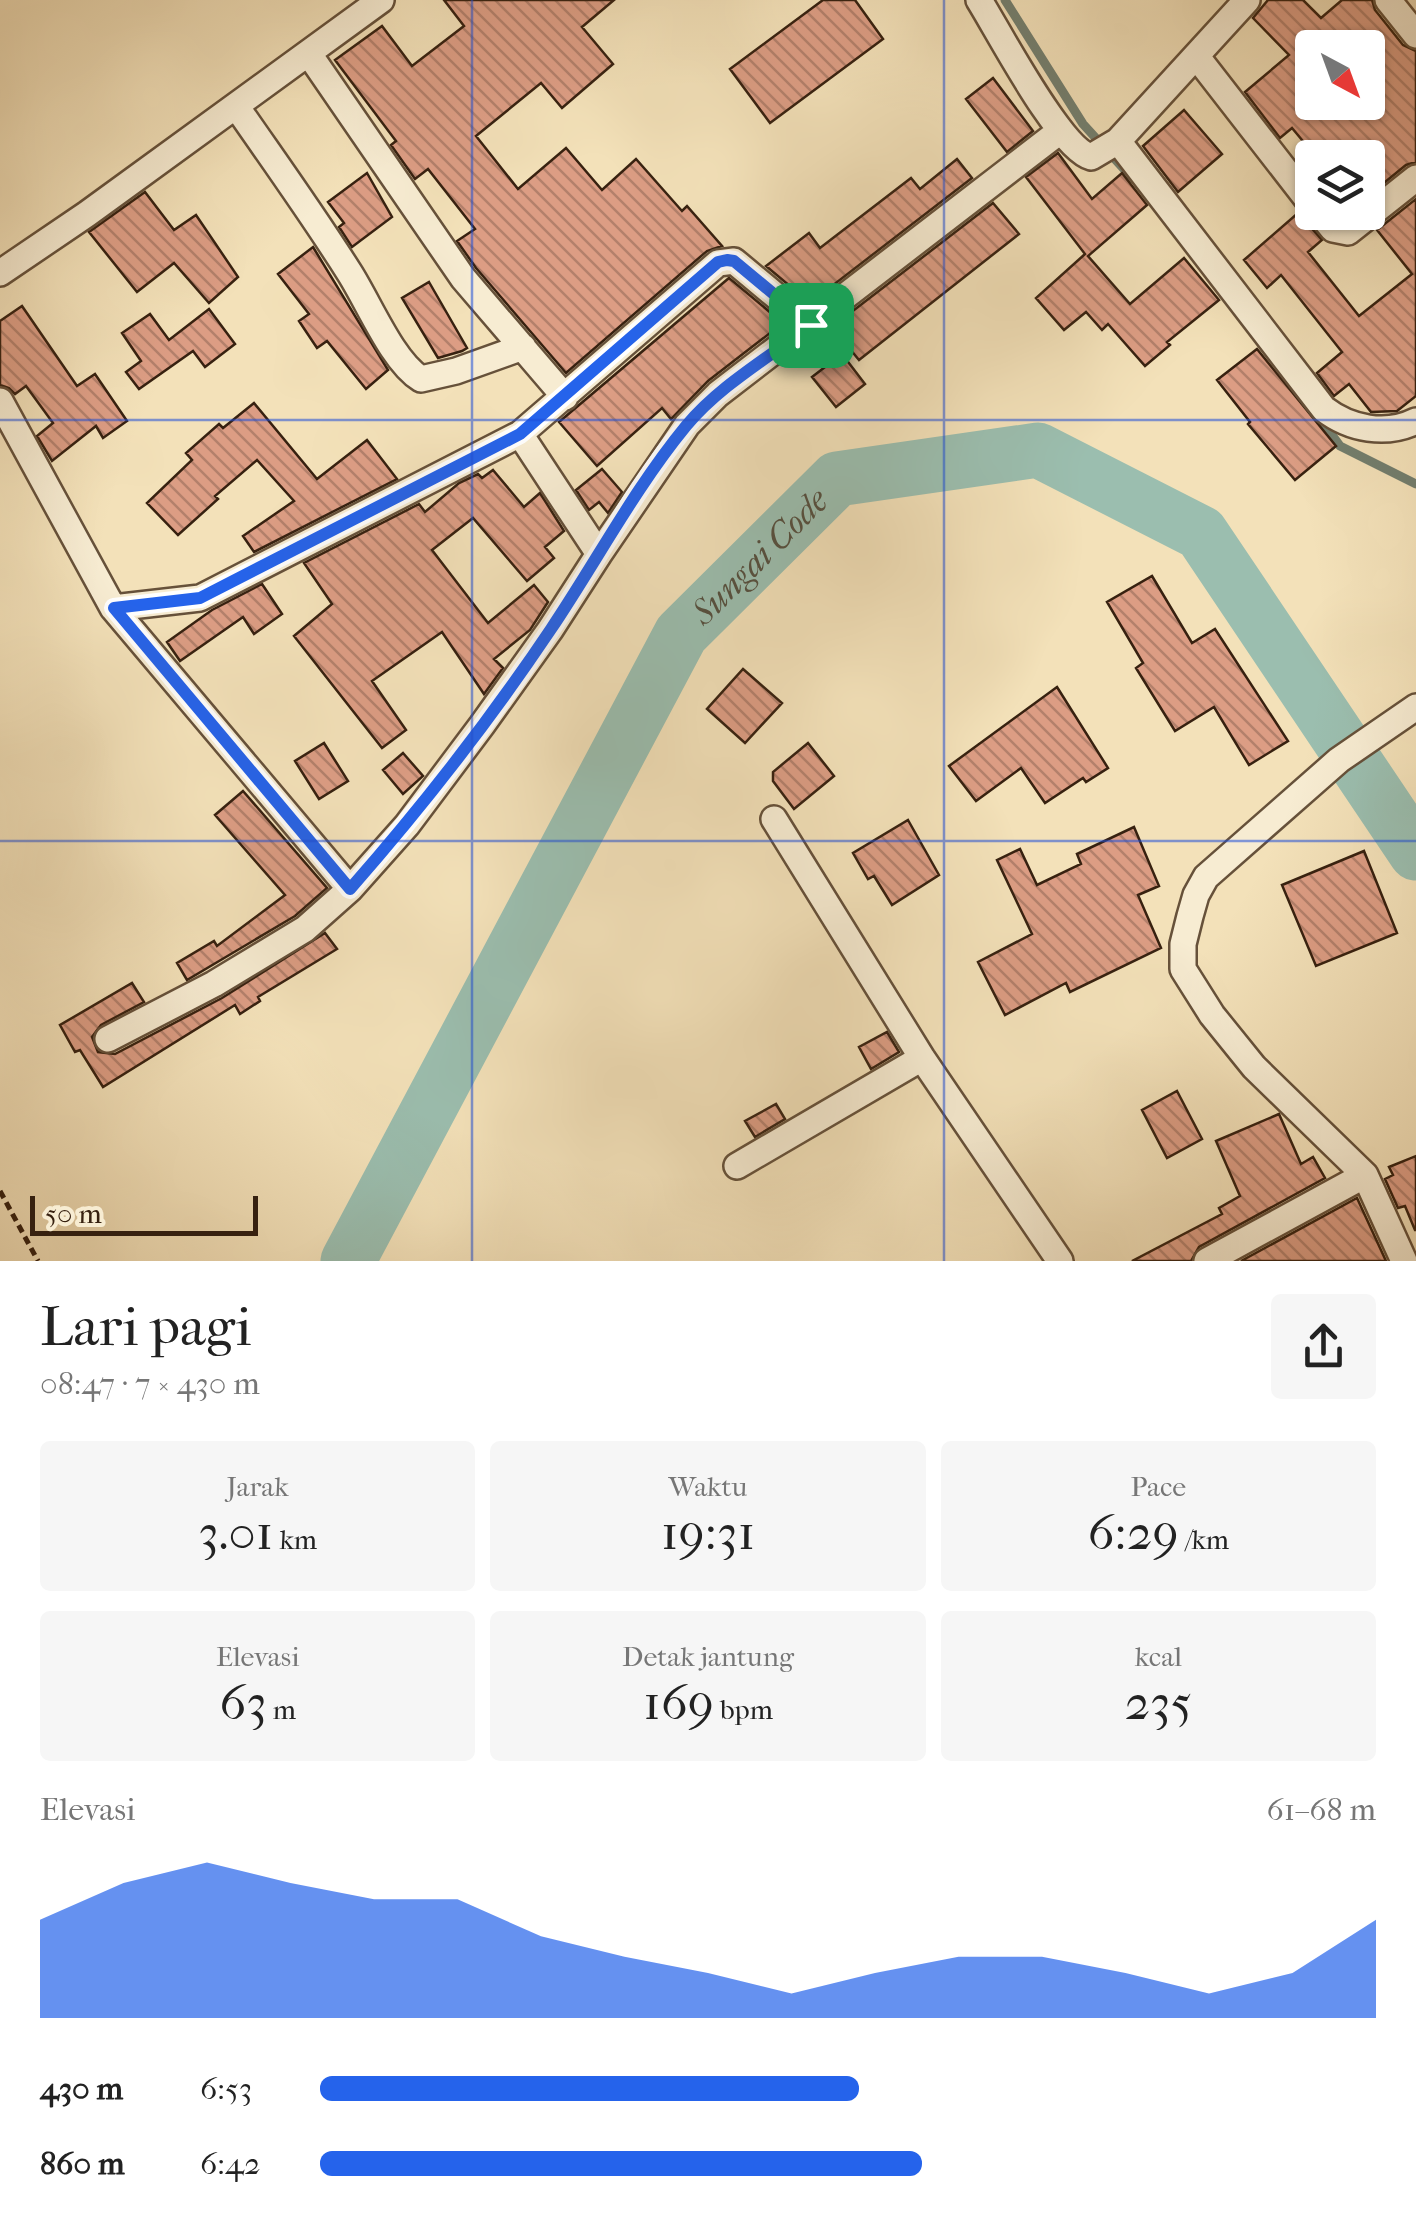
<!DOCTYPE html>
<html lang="id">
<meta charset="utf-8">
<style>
:root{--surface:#fff;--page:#f6f6f6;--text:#222;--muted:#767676;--accent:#2563eb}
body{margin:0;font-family:"IM FELL French Canon",serif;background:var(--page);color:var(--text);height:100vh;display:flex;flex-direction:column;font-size:38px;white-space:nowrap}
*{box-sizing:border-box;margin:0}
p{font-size:32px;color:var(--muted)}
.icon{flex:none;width:55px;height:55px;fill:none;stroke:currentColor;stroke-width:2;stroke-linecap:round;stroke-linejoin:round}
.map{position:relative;height:1261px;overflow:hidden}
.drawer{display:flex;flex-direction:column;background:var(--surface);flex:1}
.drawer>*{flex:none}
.needle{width:65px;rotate:139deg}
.tools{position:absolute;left:1295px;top:30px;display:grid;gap:20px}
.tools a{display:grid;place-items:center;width:90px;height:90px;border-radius:10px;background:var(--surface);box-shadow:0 2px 8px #0004;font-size:50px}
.scale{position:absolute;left:30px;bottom:25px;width:228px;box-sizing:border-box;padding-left:10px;border:5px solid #372110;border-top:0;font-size:28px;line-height:35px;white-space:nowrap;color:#372110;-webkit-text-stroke:8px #f7ecd2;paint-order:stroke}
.pin{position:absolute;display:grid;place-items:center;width:85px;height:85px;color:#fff;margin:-42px;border-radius:20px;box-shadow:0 5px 15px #0006}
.round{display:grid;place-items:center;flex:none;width:105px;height:105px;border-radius:10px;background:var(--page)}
.headline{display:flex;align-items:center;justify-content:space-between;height:170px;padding:0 40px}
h1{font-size:55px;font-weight:600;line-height:75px}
.figures{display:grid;grid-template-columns:repeat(3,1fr);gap:15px;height:170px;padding:10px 40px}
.figures div{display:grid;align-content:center;border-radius:10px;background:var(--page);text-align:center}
.figures b{font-size:50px;font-weight:600}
.figures small{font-size:28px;font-weight:400}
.figures p{font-size:28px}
.chart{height:280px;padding:20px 40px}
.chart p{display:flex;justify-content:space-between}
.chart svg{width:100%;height:180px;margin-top:10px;fill:var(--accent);opacity:.7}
ul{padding:0 40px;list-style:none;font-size:32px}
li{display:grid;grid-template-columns:160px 120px 1fr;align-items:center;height:75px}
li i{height:25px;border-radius:12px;background:var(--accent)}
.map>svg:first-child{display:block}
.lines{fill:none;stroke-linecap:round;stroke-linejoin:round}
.stream{stroke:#737f6f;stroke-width:9}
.river{stroke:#9bbeaf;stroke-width:55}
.building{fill:url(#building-back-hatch);stroke:#372110;stroke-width:2.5;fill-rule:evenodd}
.minor-casing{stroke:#66513a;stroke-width:30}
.path{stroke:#372110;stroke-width:5;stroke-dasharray:8 5;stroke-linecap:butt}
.minor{stroke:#f7ecd2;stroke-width:25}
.route-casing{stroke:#fff;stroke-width:20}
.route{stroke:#2563eb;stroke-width:12}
.grid{fill:none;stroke:#1d4ed8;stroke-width:2.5;stroke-opacity:0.55}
.labels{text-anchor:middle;stroke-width:8;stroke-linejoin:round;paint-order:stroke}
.water-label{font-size:35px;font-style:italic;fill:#555040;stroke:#f7ecd2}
</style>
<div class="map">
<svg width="1416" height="1261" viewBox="0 0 1416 1261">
<defs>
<pattern id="building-back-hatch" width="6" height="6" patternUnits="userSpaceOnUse" patternTransform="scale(2.5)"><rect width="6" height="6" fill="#dc9d84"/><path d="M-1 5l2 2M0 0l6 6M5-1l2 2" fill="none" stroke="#b3806b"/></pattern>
</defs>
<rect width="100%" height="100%" fill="#f3e1b9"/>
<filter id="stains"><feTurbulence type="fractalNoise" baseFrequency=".002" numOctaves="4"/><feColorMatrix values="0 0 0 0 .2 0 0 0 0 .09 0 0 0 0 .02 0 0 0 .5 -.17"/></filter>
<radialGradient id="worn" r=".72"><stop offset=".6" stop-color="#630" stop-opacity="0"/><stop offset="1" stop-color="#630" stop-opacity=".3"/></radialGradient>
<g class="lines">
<path class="stream" d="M1005,0l78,124 50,55
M1318,416l22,30 76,38"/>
<path class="river" id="s1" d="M348,1261l333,-627 156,-155 201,-29 163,83 215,320"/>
</g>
<path class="building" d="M444,0h170l-32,27 31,37 -51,44 -21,-25 -65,53 42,53 48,-41 36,42 34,-31 46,52 5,-5 35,40 -15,5 -141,122 -90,-105 -19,-27 18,-12 -47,-60 -13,10 -24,-34 5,-4 -61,-81 47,-34 30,40 52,-40z
M823,0h32l28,39 -113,84 -40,-54z
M1268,0h35l18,18 21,-18h30l3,10 28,35 13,6v111l-10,3 -38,31v-38h-51l-25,-30 -12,10 -35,-46 44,-37 -36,-37zM1312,48h56v54h-56z
M993,78l40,53 -26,21 -41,-53z
M1184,110l38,44 -44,38 -35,-46z
M1058,153l34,46 30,-26 25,32 -59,51 42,48 54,-46 35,42 -52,42 3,3 -25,21 -37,-42 -6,6 -16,-18 -22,18 -28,-32 49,-44 -59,-77z
M957,159l15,19 -162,125 -44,-37 43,-33 11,15 91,-70 9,11z
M367,173l25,44 -40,30 -13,-20 5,-4 -16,-21z
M145,192l29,38 22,-15 42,62 -29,26 -35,-40 -37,29 -48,-60z
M1416,199v197l-19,15 -26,1 -22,-28 -15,12 -17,-23 25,-21 -61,-77 -14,13 -23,-28 54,-47 24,27 -14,12 51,64 53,-42 -35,-44z
M993,203l26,31 -160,126 -27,-33z
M313,247l75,123 -22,19 -39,-48 -10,7 -18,-27 10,-7 -31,-40z
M729,278l54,45 -75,58 -37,38 -9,-11 -65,58 -38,-44z
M429,282l38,66 -5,3 -24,7 -36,-60z
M22,306l55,80 18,-12 32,47 -24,17 -7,-12 -44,35 -15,-25 16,-13 -27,-37 -11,8 -6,-6 -9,-3v-64z
M209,309l26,35 -30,23 -12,-16 -54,38 -13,-17 15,-11 -19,-28 28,-19 19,26z
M1257,349l79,97 -41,34 -47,-56 2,-2 -33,-42z
M842,354l23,30 -29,23 -24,-30z
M254,403l63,76 50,-39 30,39 -143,73 -11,-16 51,-35 -37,-41 -42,36 3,3 -40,36 -31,-32 45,-43 -6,-7 33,-29 4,4z
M602,469l20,23 -14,21 -9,-11 -10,8 -13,-20z
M493,470l31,37 16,-14 24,38 -19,16 9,11 -27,23 -54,-63 -41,32 56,73 46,-38 14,17 -18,28 -36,29 9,9 -19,26 -42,-62 -70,49 34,49 -24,18 -88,-112 38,-32 -28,-41 115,-59 6,8 34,-29 19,-9 4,4z
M1152,576l40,67 23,-14 73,112 -39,24 -35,-58 -39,24 -39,-63 7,-5 -36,-61z
M262,584l20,30 -28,20 -11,-17 -63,44 -13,-19 45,-32z
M743,669l39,34 -37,40 -38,-34z
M1057,687l51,81 -22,14 -3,-4 -38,25 -24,-35 -45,33 -27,-35z
M324,743l24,38 -29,18 -24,-38z
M808,743l26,33 -40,33 -21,-28v-9z
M403,753l20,23 -20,18 -20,-24z
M243,791l84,97 -32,28 -108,64 -10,-17 37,-22 3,5 68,-51 -70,-80z
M908,820l31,55 -47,30 -18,-29 -6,3 -15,-26z
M1134,827l25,59 -21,9 23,53 -91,44 -4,-9 -61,32 -27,-53 54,-28 -35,-74 23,-11 17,36 44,-21 -4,-10z
M1364,851l33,82 -81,33 -34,-81z
M325,933l12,16 -79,48 2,4 -20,13 -5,-9 -132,82 -23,-37 -5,2 -15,-27 72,-42 12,19 -43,23 -9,12 6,15 17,2 107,-56z
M887,1032l12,20 -28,17 -12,-22z
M1177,1091l25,48 -35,19 -25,-48z
M776,1104l9,15 -30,18 -10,-16z
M1279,1114l22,50 12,-7 12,21 -126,69 -8,14h-59l90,-47 -3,-6 21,-12 -24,-55z
M1416,1156v74h-1l-10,-24 -7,2 -13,-29 8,-4 -4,-8z
M1357,1198l29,63h-145z"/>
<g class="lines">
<defs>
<path id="minor" d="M979,0c20,32 81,149 112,157l27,-16 129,-141
M1388,0l28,35
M309,54l154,224 102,119
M1197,57l115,148
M236,106c38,55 77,109 113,166 20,31 43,89 72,107l35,-8 67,-24
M1118,141l206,268c26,20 62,27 92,12
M1319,212l14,17 15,3 68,-54
M0,273l87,-59 294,-214
M0,401l113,207 237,281
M599,554l88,-129 31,-31 342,-263
M113,608l87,-10 320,-164 198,-171 16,-2 77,64
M774,819l148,239 138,203
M108,1039l106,-55 91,-55 45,-40 57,-64 75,-100 68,-95 49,-76 -79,-120
M737,1166l185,-108
M1207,1261l158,-86
M1404,1261l-39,-86 -111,-108 -42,-52 -29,-46v-25l7,-28 6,-21 10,-18 133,-117 77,-53"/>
</defs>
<use href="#minor" class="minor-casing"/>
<path class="path" d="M0,1191l38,70"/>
<use href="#minor" class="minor"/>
</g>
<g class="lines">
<defs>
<path id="route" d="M727,260l7,1 77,64c-41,32 -91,60 -125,101 -51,62 -90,136 -135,203 -61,91 -129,178 -201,260l-236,-281 86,-10 320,-164 198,-172z"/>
</defs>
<use href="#route" class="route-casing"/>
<use href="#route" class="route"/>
</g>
<path class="grid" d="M472,0v1261M944,0v1261M0,420h1416M0,841h1416"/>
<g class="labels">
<g class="water-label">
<text dy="12" stroke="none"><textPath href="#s1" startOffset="820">Sungai Code</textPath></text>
</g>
</g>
<rect width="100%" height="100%" filter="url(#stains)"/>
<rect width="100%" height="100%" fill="url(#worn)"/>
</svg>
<div class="tools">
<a><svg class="needle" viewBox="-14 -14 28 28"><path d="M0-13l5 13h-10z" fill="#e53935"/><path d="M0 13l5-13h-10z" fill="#767676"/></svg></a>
<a><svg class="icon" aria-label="layers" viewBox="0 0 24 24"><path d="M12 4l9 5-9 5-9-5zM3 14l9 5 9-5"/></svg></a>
</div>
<div class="scale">50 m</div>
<div class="pin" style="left:811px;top:325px;background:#1e9e55"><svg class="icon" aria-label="arrive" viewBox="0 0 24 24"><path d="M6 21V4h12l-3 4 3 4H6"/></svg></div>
</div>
<section class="drawer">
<div class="headline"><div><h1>Lari pagi</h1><p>08:47 · 7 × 430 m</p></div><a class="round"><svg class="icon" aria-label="share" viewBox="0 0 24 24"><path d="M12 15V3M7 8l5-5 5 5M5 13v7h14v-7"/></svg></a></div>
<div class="figures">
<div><p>Jarak</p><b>3.01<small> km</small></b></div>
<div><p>Waktu</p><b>19:31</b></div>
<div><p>Pace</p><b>6:29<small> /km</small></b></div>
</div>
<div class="figures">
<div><p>Elevasi</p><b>63<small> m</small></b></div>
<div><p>Detak jantung</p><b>169<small> bpm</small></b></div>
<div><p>kcal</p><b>235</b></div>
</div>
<div class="chart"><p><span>Elevasi</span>61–68 m</p>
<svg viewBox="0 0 160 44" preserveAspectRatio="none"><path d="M0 44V20L10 11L20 6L30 11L40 15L50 15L60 24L70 29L80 33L90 38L100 33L110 29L120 29L130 33L140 38L150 33L160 20V44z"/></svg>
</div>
<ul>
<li><b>430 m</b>6:53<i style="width:51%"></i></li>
<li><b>860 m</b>6:42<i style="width:57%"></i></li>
</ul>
</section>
